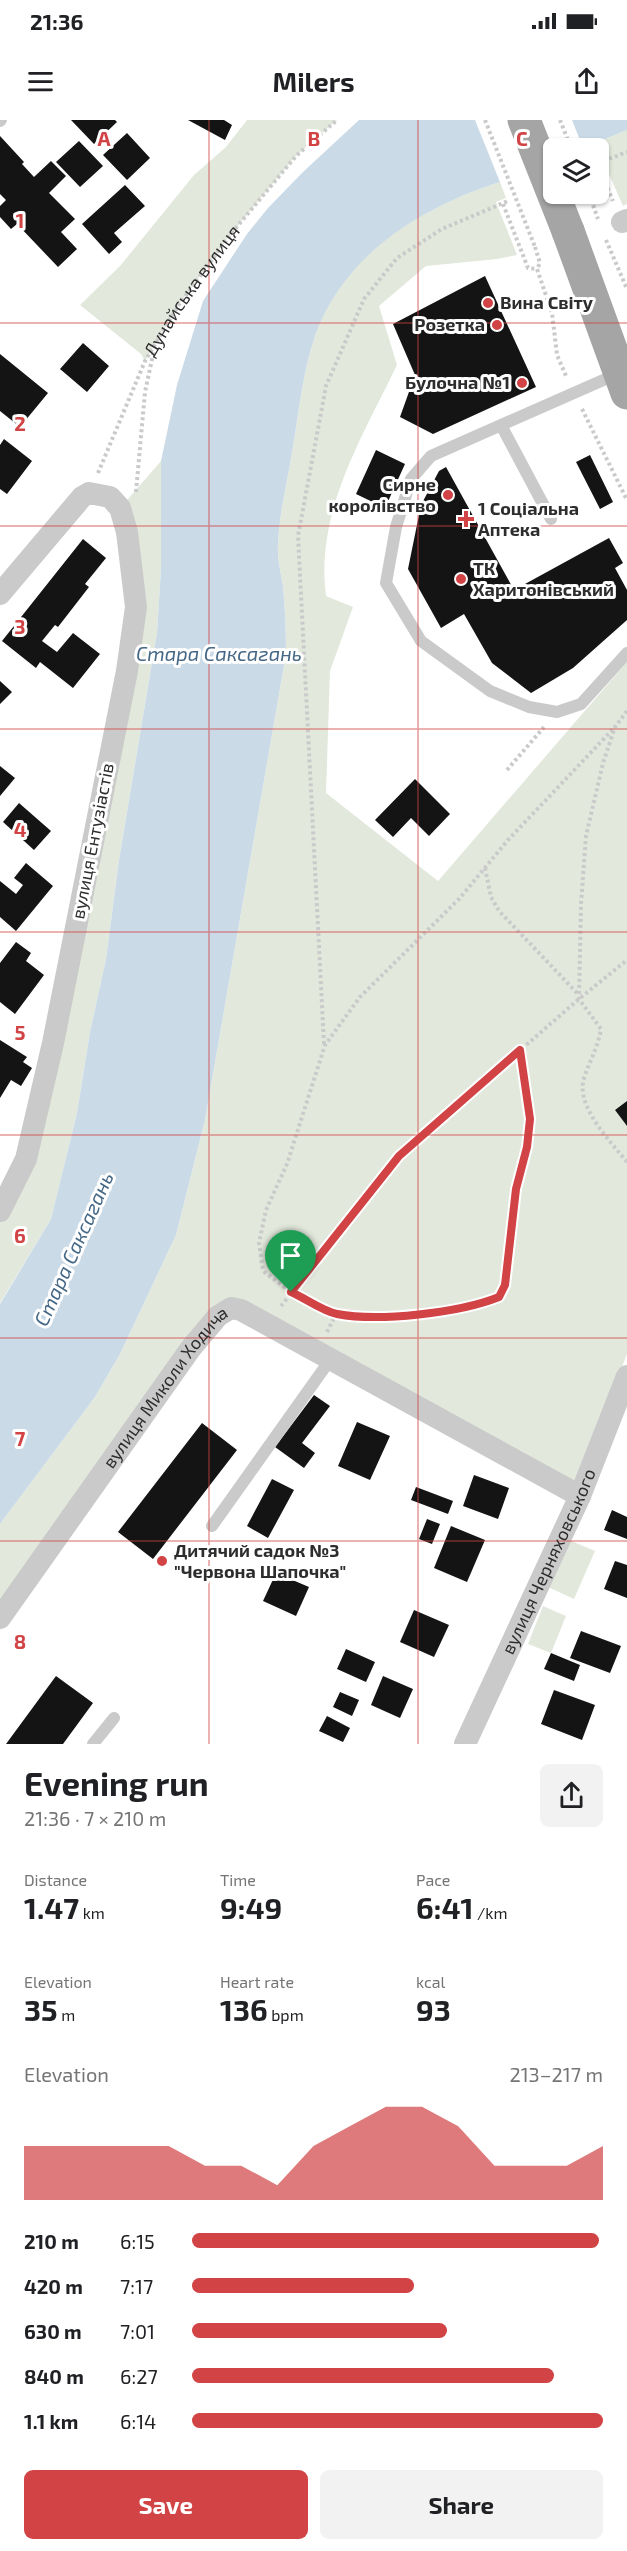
<!DOCTYPE html>
<meta charset="utf-8">
<style>
:root{--surface:#fff;--page:#f2f2f2;--text:#202124;--muted:#757577;--accent:#d14344}
body{margin:0;font-family:"Exo 2",sans-serif;background:var(--page);color:var(--text);height:100vh;display:flex;flex-direction:column;font-size:22px;white-space:nowrap}
*{box-sizing:border-box;margin:0}
p{font-size:20px;color:var(--muted)}
.icon{flex:none;width:33px;height:33px;fill:none;stroke:currentColor;stroke-width:2;stroke-linecap:round;stroke-linejoin:round}
.map{position:relative;height:1624px;overflow:hidden}
.details{display:flex;flex-direction:column;background:var(--surface);flex:1}
.details>*{flex:none}
.controls{position:absolute;left:543px;top:18px;display:grid;gap:12px}
.controls a{display:grid;place-items:center;width:66px;height:66px;border-radius:9px;background:var(--surface);box-shadow:0 2px 4px #0004;font-size:30px}
.pin{position:absolute;display:grid;place-items:center;width:51px;height:51px;color:#fff;margin:-62px -26px;border-radius:50% 50% 50% 0;rotate:-45deg;box-shadow:0 0 6px #0007}
.pin .icon{rotate:45deg}
.round{display:grid;place-items:center;flex:none;width:63px;height:63px;border-radius:9px;background:var(--page)}
.summary{display:flex;align-items:center;justify-content:space-between;height:102px;padding:0 24px}
h1{font-size:33px;font-weight:700;line-height:45px}
.metrics{display:grid;grid-template-columns:repeat(3,1fr);gap:9px;height:102px;padding:6px 24px}
.metrics div{display:grid;align-content:center}
.metrics b{font-size:30px;font-weight:700}
.metrics small{font-size:16px;font-weight:400}
.metrics p{font-size:16px}
.chart{height:168px;padding:12px 24px}
.chart p{display:flex;justify-content:space-between}
.chart svg{width:100%;height:108px;margin-top:6px;fill:var(--accent);opacity:.7}
.action{display:flex;gap:12px;margin-top:auto;padding:12px 24px}
.action a{flex:1;height:69px;border-radius:9px;background:var(--accent);color:#fff;font-size:24px;font-weight:700;line-height:69px;text-align:center}
.action a+a{background:var(--page);color:var(--text)}
ul{padding:0 24px;list-style:none;font-size:20px}
li{display:grid;grid-template-columns:96px 72px 1fr;align-items:center;height:45px}
li i{height:15px;border-radius:8px;background:var(--accent)}
.status{display:flex;justify-content:space-between;align-items:center;height:42px;padding:0 30px;background:var(--surface);direction:ltr}
.status svg{height:16px;fill:currentColor}
header{display:flex;justify-content:space-between;align-items:center;height:78px;padding:0 24px;background:var(--surface);font-size:27px;font-weight:700}
.map>svg:first-child{display:block}
.green{fill:#e2e9dc}
.water{fill:#cadae7}
.building{fill:#141414}
.lines{fill:none;stroke-linecap:round;stroke-linejoin:round}
.path{stroke:#cacaca;stroke-width:4;stroke-dasharray:3 3;stroke-linecap:butt}
.lane{stroke:#cacaca;stroke-width:12}
.street{stroke:#cacaca;stroke-width:22}
.primary{stroke:#a5a5a5;stroke-width:33}
.path-bridge{stroke:#cacaca;stroke-width:4;stroke-dasharray:3 3;stroke-linecap:butt}
.primary-bridge{stroke:#a5a5a5;stroke-width:33}
.route-casing{stroke:#fff;stroke-width:12}
.route{stroke:#d14344;stroke-width:8}
.grid{fill:none;stroke:#d14344;stroke-width:1.5;stroke-opacity:0.55}
.poi-dot{fill:#d14344;stroke:#fff;stroke-width:2}
.labels{text-anchor:middle;stroke-width:6;stroke-linejoin:round;paint-order:stroke}
.street-label{font-size:18px;fill:#2d2d2d;stroke:#fff}
.poi-label{font-size:18px;font-weight:bold;fill:#2d2d2d;stroke:#fff;text-anchor:start}
.water-label{font-size:20px;font-style:italic;fill:#456886;stroke:#fff}
.grid-label{font-size:20px;text-anchor:middle;font-weight:bold;fill:#d14344;stroke:#fff;stroke-width:6;stroke-linejoin:round;paint-order:stroke}
</style>
<div class="status"><b>21:36</b><svg viewBox="0 0 49 12"><path d="M0 12V9h3v3zM5 12V6h3v6zM10 12V3h3v9zM15 12V0h3v12zM26 1h20v11H26zM47 4h2v5h-2z"/></svg></div>
<header><svg class="icon" aria-label="menu" viewBox="0 0 24 24"><path d="M4 6h16M4 12h16M4 18h16"/></svg>Milers<svg class="icon" aria-label="share" viewBox="0 0 24 24"><path d="M12 15V3M7 8l5-5 5 5M5 13v7h14v-7"/></svg></header>
<div class="map">
<svg width="627" height="1624" viewBox="0 0 627 1624">
<rect width="100%" height="100%" fill="#fff"/>
<path class="green" d="M247,0h90l-41,36 -66,79 -52,71 -33,55 -4,-7 -61,-49 40,-39 74,-91 32,-28z
M627,10v74l-4,2 -22,-50 -2,1 -1,-9h-15z
M500,62l6,16 -10,4 21,53 -20,4 -71,7 -47,40 18,59c-35,73 -82,147 -71,231l27,11 -23,64 -4,122 112,88 189,-219v439l-12,9 12,16v228l-51,133 -345,-179 -231,310v-94l95,-127 25,-43 56,-119 29,-115 81,-466c0,-23 -1,-45 -3,-68 -2,-13 -6,-27 -5,-41 1,-32 10,-66 15,-98 6,-37 10,-76 22,-111 28,-82 107,-129 185,-154z
M161,341v107l-4,65 -38,227 -13,99 -16,73 -13,81 -26,106 -51,84v-92l26,-52 110,-552 -16,-99z
M569,1420l26,11 -21,48 -26,-12z
M543,1486l23,10 -15,37 -23,-9z"/>
<path class="water" d="M359,0h116l25,62c-78,25 -156,72 -185,154 -12,35 -16,74 -22,111 -5,32 -14,66 -15,98 -1,14 3,28 5,41 2,23 3,45 3,68l-81,466 -29,115 -56,119 -25,43 -95,127v-220l51,-85 26,-106 13,-81 16,-73 13,-99 38,-227 4,-65v-107l16,-76 26,-84 44,-67 21,-26 35,-36z
M572,0h55v10l-44,18z"/>
<path class="building" d="M71,0h44l2,2 -23,22z
M188,0h36l8,5 -7,15z
M127,13l23,25 -23,22 -24,-25z
M0,16l24,26 -2,2 12,13 17,-16 15,15 -17,17 26,26 -14,13 16,17 -19,18 -41,-43 -6,5 -11,-12v-11l6,-6 -6,-6z
M79,21l24,25 -23,21 -24,-25z
M125,65l20,21 -31,27 8,9 -13,12 -27,-30z
M485,156l51,111 -103,47 -33,-17 15,-42 -22,-51z
M83,223l26,23 -22,26 -27,-23z
M0,234l48,39 -28,34 -20,-16z
M4,319l28,22 -25,33 -7,-5v-44z
M376,330l29,14 -20,44 -29,-14z
M590,335l23,47 -13,7 -24,-47z
M446,347l68,123 95,-52 14,25 -8,5 12,22v30l-54,48 -42,25 -39,-30 -28,-49 -23,14 -33,-59 13,-64 18,-34z
M83,419l23,19 -21,26 4,3 -31,40 -3,-2 -13,16 15,11 16,-19 27,21 -27,34 -33,-26 -4,6 -34,-27z
M0,561l12,11 -12,12z
M0,646l15,12 -15,18z
M415,659l35,35 -21,22 -18,-18 -18,19 -18,-17z
M19,683l32,28 -17,19 -31,-28z
M26,743l27,23 -37,45 -16,-14v-36l16,13 7,-9 -9,-7z
M16,822l15,11 -5,8 18,14 -29,39 -15,-12v-39z
M0,920l27,17 -4,5 9,6 -11,18 -10,-6 -11,18z
M627,981v25l-12,-16z
M314,1275l16,11 -28,37 13,10 -11,15 -29,-21z
M357,1302l33,14 -20,44 -32,-14z
M202,1303l35,27 -84,109 -35,-27z
M474,1355l35,13 -11,31 -35,-13z
M272,1359l22,11 -26,48 -21,-12z
M416,1367l37,14 -5,13 -37,-14z
M612,1390l15,7v22l-23,-9z
M427,1399l13,5 -8,20 -13,-5z
M451,1406l34,14 -18,42 -33,-14z
M615,1441l12,4v33l-23,-9z
M276,1453l33,14 -13,29 -33,-15z
M414,1490l35,15 -15,32 -34,-15z
M581,1511l40,15 -11,27 -40,-15z
M346,1529l29,13 -9,20 -29,-13z
M551,1533l29,12 -6,16 -30,-12z
M56,1556l37,27 -30,41h-57z
M383,1556l30,13 -13,29 -29,-13z
M554,1570l41,15 -13,35 -41,-16z
M340,1572l19,8 -7,16 -19,-9z
M327,1596l23,12 -7,14 -24,-11z"/>
<g class="lines">
<g class="path">
<path d="M560,0l11,28"/>
<path d="M598,43l29,-11"/>
<path d="M598,46l15,35"/>
<path d="M589,74l9,25"/>
<path d="M503,84l25,64 9,1 15,44 5,42 10,23"/>
<path d="M606,120l21,49"/>
<path d="M535,127l5,16 -3,6"/>
<path d="M582,289l45,91"/>
<path id="s1" d="M98,353l47,-112 33,-55 52,-71 66,-79 41,-36"/>
<path d="M136,372l9,-100 9,-42"/>
<path d="M627,591l-12,16 -12,36 -17,73 -5,68 -2,95 22,30c-3,18 -11,31 -17,49 -9,28 27,64 43,84"/>
<path d="M507,650l37,-43"/>
<path d="M485,748l6,29 8,14 79,83"/>
<path d="M324,924l-26,-508 28,-150 38,-87 33,-41 45,-29 66,-28"/>
<path d="M520,930l10,69 -3,28 -11,42 -11,96 -6,12 -17,7 -89,13 -57,-3 -45,-22 -28,-21 -4,-28 7,-33 21,-46 38,-119 35,-48 99,-98 49,-59 107,-113"/>
<path d="M281,1186l118,-150 180,-157 48,-39"/>
<path d="M327,1212l9,-18"/>
</g>
<path class="lane" d="M0,1l1,-1
M617,254l-186,82 -20,23 -15,48 -10,56 35,58 69,50 39,16 28,5 24,-8 46,-51
M501,305l50,94
M212,1406l118,-166
M93,1624l21,-26"/>
<g class="street">
<path d="M622,102l5,-2"/>
<path d="M0,474l82,-97 7,-4 21,4 10,11 7,24 9,75 -9,64 -74,372 -27,116 -26,52"/>
<path id="s2" d="M0,1498l191,-270 27,-32 13,-8 10,2 339,186"/>
<path id="s3" d="M465,1624l115,-248 47,-120"/>
</g>
<path class="primary" d="M568,111l59,162"/>
<path class="path-bridge" d="M485,0l50,127"/>
<path class="primary-bridge" d="M524,0l44,111"/>
</g>
<g class="lines">
<defs>
<path id="route" d="M520,930l10,69 -3,28 -11,42 -11,96 -6,12c-40,16 -120,25 -162,17 -15,-3 -32,-16 -46,-22l108,-136z"/>
</defs>
<use href="#route" class="route-casing"/>
<use href="#route" class="route"/>
</g>
<path class="grid" d="M209,0v1624M418,0v1624M0,203h627M0,406h627M0,609h627M0,812h627M0,1015h627M0,1218h627M0,1421h627"/>
<g class="poi-dot">
<circle cx="488" cy="183" r="6"/>
<circle cx="497" cy="205" r="6"/>
<circle cx="522" cy="263" r="6"/>
<circle cx="448" cy="375" r="6"/>
<path d="M463 390h6v6h6v6h-6v6h-6v-6h-6v-6h6z"/>
<circle cx="461" cy="459" r="6"/>
<circle cx="162" cy="1441" r="6"/>
</g>
<g class="labels">
<g class="street-label">
<text dy="6" stroke="none"><textPath href="#s1" startOffset="206">Дунайська вулиця</textPath></text>
<text transform="translate(93 721) rotate(-79)" y="6">вулиця Ентузіастів</text>
<text dy="6" stroke="none"><textPath href="#s2" startOffset="284">вулиця Миколи Ходича</textPath></text>
<text dy="6" stroke="none"><textPath href="#s3" startOffset="201">вулиця Черняховського</textPath></text>
</g>
<g class="poi-label">
<text x="500" y="189">Вина Світу</text>
<text x="485" y="211" text-anchor="end">Розетка</text>
<text x="510" y="269" text-anchor="end">Булочна №1</text>
<text x="436" y="371" text-anchor="end">Сирне<tspan x="436" dy="21">королівство</tspan></text>
<text x="478" y="395">1 Соціальна<tspan x="478" dy="21">Аптека</tspan></text>
<text x="473" y="455">ТК<tspan x="473" dy="21">Харитонівський</tspan></text>
<text x="174" y="1437">Дитячий садок №3<tspan x="174" dy="21">"Червона Шапочка"</tspan></text>
</g>
<g class="water-label">
<text x="219" y="541">Стара Саксагань</text>
<text transform="translate(74 1129) rotate(-66)" y="7">Стара Саксагань</text>
</g>
</g>
<g class="grid-label">
<text x="104" y="26">A</text>
<text x="314" y="26">B</text>
<text x="522" y="26">C</text>
<text x="20" y="108">1</text>
<text x="20" y="311">2</text>
<text x="20" y="514">3</text>
<text x="20" y="717">4</text>
<text x="20" y="920">5</text>
<text x="20" y="1123">6</text>
<text x="20" y="1326">7</text>
<text x="20" y="1529">8</text>
</g>
</svg>
<div class="controls">
<a><svg class="icon" aria-label="layers" viewBox="0 0 24 24"><path d="M12 4l9 5-9 5-9-5zM3 14l9 5 9-5"/></svg></a>
</div>
<div class="pin" style="left:291px;top:1172px;background:#1e9e55"><svg class="icon" aria-label="arrive" viewBox="0 0 24 24"><path d="M6 21V4h12l-3 4 3 4H6"/></svg></div>
</div>
<section class="details">
<div class="summary"><div><h1>Evening run</h1><p>21:36 · 7 × 210 m</p></div><a class="round"><svg class="icon" aria-label="share" viewBox="0 0 24 24"><path d="M12 15V3M7 8l5-5 5 5M5 13v7h14v-7"/></svg></a></div>
<div class="metrics">
<div><p>Distance</p><b>1.47<small> km</small></b></div>
<div><p>Time</p><b>9:49</b></div>
<div><p>Pace</p><b>6:41<small> /km</small></b></div>
</div>
<div class="metrics">
<div><p>Elevation</p><b>35<small> m</small></b></div>
<div><p>Heart rate</p><b>136<small> bpm</small></b></div>
<div><p>kcal</p><b>93</b></div>
</div>
<div class="chart"><p><span>Elevation</span>213–217 m</p>
<svg viewBox="0 0 160 44" preserveAspectRatio="none"><path d="M0 44V22L10 22L20 22L30 22L40 22L50 30L60 30L70 38L80 22L90 14L100 6L110 6L120 14L130 30L140 30L150 30L160 22V44z"/></svg>
</div>
<ul>
<li><b>210 m</b>6:15<i style="width:99%"></i></li>
<li><b>420 m</b>7:17<i style="width:54%"></i></li>
<li><b>630 m</b>7:01<i style="width:62%"></i></li>
<li><b>840 m</b>6:27<i style="width:88%"></i></li>
<li><b>1.1 km</b>6:14<i style="width:100%"></i></li>
</ul>
<div class="action"><a>Save</a><a>Share</a></div>
</section>
